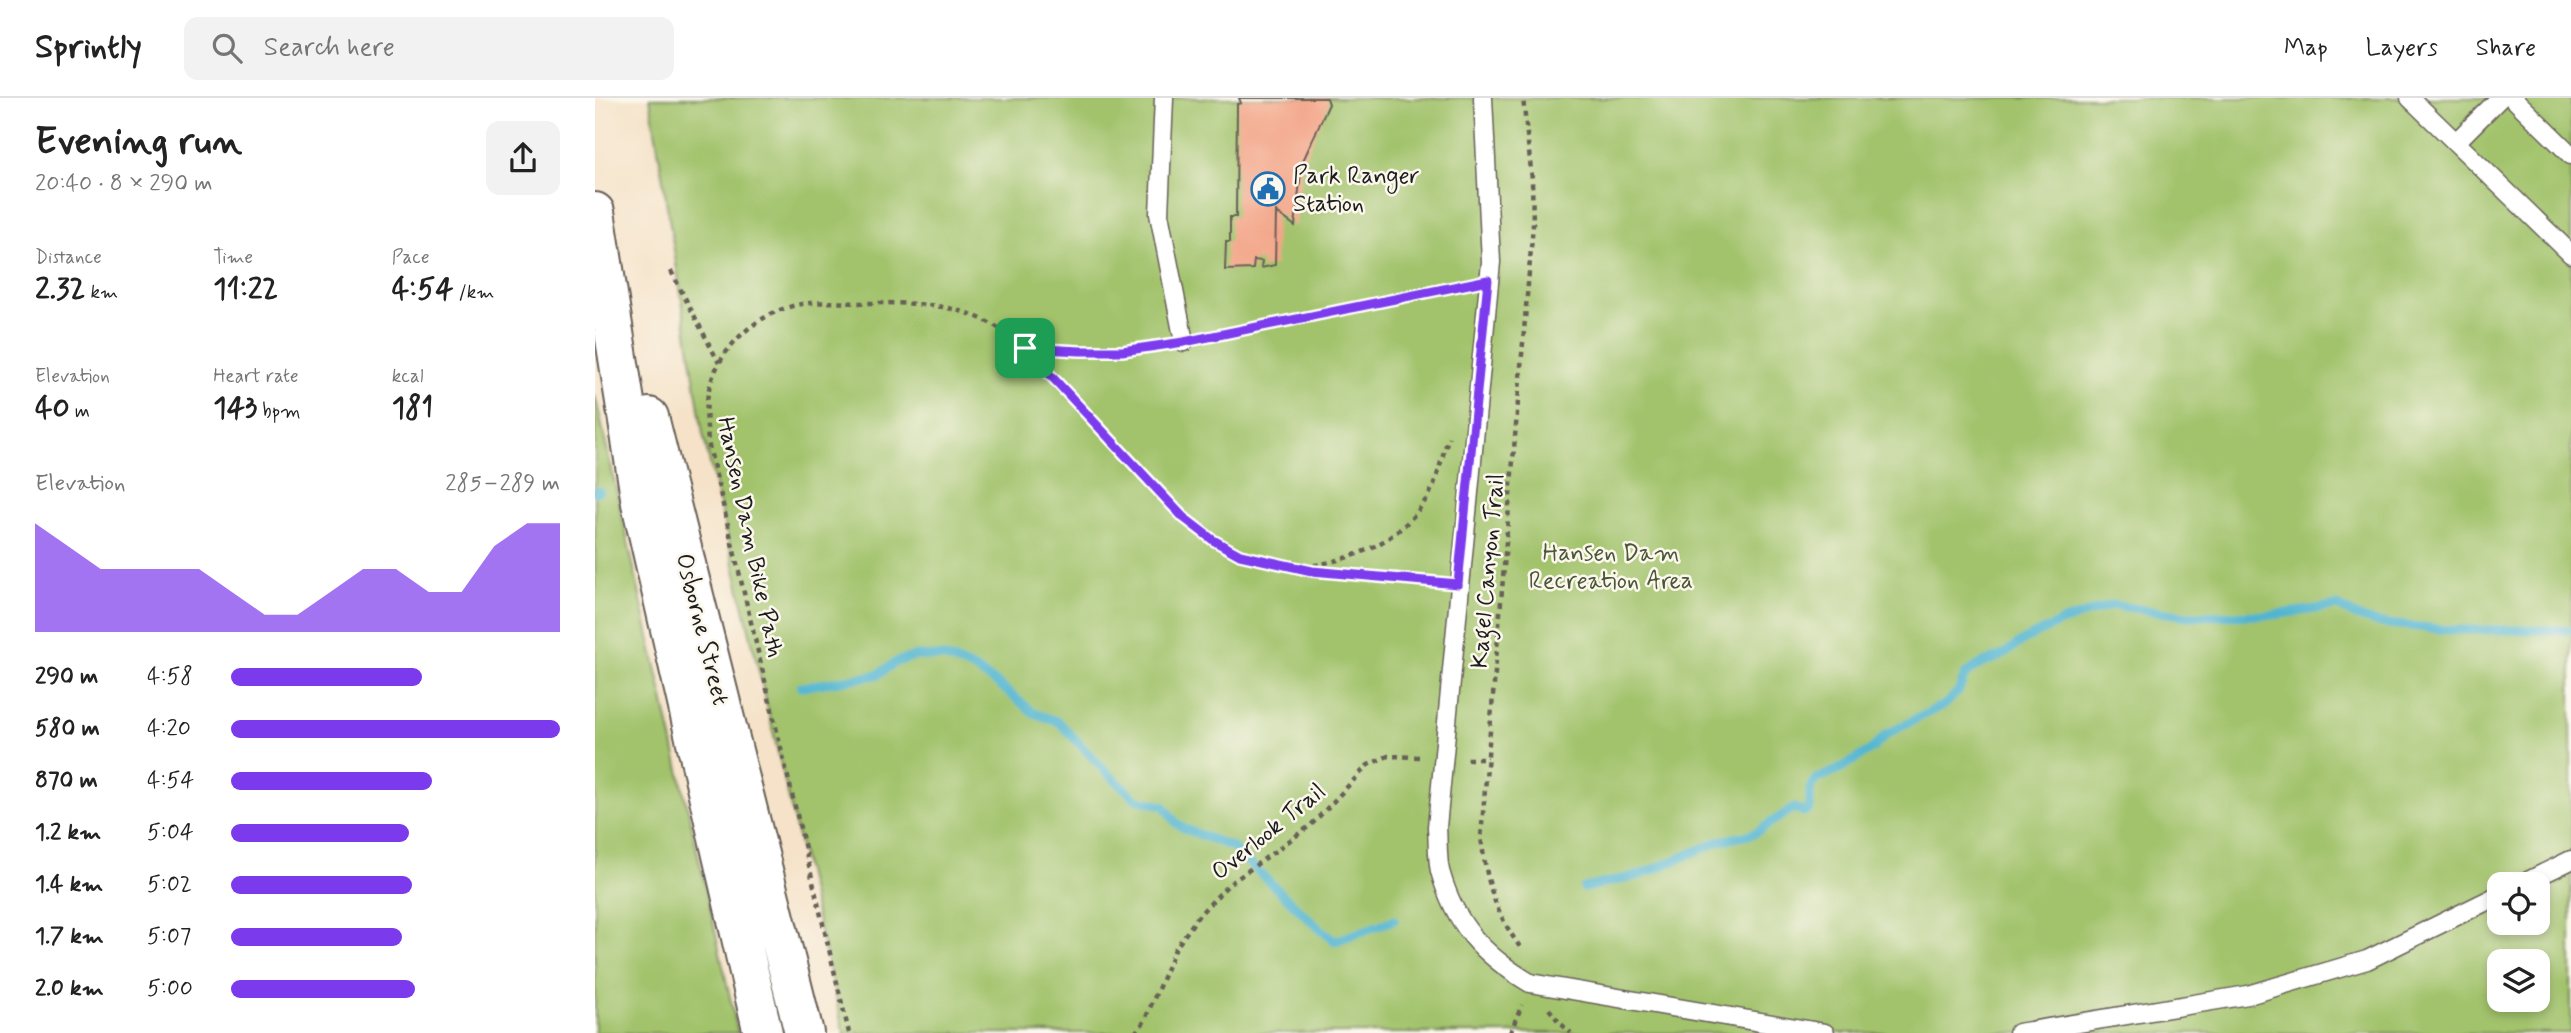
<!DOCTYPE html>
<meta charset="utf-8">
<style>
:root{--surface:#fff;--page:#f2f2f2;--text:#222;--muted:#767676;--line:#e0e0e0;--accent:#7c3aed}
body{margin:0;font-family:Mynerve,sans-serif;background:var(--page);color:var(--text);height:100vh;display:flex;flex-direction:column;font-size:26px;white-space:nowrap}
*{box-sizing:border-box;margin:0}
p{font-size:23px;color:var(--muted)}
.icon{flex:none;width:38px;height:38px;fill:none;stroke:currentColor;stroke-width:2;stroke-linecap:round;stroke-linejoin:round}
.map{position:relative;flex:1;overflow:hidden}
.panel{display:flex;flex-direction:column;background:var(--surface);width:595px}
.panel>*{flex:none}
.controls{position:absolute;left:1892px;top:774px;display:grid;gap:14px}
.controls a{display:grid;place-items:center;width:63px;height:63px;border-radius:14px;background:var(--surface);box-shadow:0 4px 10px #0003;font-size:35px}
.pin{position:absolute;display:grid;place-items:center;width:60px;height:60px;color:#fff;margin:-30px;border-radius:14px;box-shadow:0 4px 10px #0006}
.round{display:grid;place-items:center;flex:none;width:74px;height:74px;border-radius:14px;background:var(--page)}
.head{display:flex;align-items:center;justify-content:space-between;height:119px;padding:0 35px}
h1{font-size:38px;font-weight:800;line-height:52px}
.figures{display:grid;grid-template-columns:repeat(3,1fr);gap:10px;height:119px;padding:7px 35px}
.figures div{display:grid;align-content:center}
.figures b{font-size:30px;font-weight:800}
.figures small{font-size:19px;font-weight:400}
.figures p{font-size:19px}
.chart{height:196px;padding:14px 35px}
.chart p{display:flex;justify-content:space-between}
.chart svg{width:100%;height:126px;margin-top:7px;fill:var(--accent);opacity:.7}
ul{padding:0 35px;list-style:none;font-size:23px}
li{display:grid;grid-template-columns:112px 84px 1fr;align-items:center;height:52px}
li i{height:18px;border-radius:9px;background:var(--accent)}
header{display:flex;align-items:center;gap:42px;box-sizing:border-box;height:98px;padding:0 35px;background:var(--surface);border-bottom:2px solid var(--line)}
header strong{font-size:33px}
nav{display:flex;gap:38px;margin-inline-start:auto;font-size:24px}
.search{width:490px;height:63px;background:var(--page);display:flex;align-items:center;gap:18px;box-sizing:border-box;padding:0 24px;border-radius:14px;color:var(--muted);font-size:26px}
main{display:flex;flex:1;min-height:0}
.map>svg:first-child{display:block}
.green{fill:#a2c36c;stroke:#5f7044;stroke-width:2;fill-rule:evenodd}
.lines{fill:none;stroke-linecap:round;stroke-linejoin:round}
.stream{stroke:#51b5d0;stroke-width:9}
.building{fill:#f3a588}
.lane-casing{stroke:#686158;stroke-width:21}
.primary-casing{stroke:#686158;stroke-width:42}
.path{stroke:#686158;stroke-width:4.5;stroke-dasharray:5 5;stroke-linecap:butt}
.lane{stroke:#fff;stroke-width:18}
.primary{stroke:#fff;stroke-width:38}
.route-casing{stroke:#fff;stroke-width:14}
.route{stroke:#7c3aed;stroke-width:9}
.labels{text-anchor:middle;stroke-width:5;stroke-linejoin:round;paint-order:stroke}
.poi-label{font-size:24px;fill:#1c1c1c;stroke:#fbf7ec;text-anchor:start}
.street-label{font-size:24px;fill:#1c1c1c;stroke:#fbf7ec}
.park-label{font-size:24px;fill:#4b5638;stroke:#fbf7ec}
</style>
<header>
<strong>Sprintly</strong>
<div class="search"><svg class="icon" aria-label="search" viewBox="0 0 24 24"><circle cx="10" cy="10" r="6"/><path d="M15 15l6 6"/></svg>Search here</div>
<nav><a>Map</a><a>Layers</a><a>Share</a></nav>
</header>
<main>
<section class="panel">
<div class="head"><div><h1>Evening run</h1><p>20:40 · 8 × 290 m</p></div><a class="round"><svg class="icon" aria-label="share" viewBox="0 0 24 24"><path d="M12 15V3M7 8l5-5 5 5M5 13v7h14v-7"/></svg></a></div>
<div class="figures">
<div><p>Distance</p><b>2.32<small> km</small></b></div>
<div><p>Time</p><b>11:22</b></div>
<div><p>Pace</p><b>4:54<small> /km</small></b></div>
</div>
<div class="figures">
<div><p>Elevation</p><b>40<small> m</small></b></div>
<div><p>Heart rate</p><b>143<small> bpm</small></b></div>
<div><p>kcal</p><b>181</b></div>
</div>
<div class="chart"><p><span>Elevation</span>285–289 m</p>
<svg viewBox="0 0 160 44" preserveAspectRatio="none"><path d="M0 44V6L10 14L20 22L30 22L40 22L50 22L60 30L70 38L80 38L90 30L100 22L110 22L120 30L130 30L140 14L150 6L160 6V44z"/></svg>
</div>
<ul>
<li><b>290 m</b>4:58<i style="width:58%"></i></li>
<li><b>580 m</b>4:20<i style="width:100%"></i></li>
<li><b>870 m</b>4:54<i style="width:61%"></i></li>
<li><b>1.2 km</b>5:04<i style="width:54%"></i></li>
<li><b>1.4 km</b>5:02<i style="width:55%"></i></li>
<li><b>1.7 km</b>5:07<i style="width:52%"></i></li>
<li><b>2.0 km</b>5:00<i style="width:56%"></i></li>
</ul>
</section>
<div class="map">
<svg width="1976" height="935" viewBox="0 0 1976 935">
<rect width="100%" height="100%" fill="#fbf7ec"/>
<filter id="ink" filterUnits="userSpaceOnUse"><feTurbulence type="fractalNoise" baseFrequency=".0143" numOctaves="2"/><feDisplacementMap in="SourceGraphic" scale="14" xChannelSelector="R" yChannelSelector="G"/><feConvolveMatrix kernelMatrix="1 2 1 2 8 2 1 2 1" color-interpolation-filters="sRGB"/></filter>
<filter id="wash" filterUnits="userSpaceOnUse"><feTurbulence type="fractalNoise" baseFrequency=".00686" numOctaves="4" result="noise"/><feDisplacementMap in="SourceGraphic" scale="28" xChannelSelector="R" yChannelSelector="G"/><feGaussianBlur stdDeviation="1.57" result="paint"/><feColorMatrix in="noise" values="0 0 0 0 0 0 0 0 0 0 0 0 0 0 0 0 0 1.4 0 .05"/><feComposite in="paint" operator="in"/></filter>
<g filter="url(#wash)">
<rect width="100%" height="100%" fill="#f5e2c8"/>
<path class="green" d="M55,0h1921v935h-1727l-141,-599zM1904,786h38v38h-38zM1904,863h38v38h-38z
M0,297l143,638h-143z"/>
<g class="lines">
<path class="stream" d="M0,394l4,-1
M206,589l76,-12 19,-13 19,-6 28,1 28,10 27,17 36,29 25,9 46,49 31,28 28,7 12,17 9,6 47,18 91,85 12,9 59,-21
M989,790l56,-13 80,-34 33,-7 41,-26 10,4 6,-3v-20l6,-10 22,-9 34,-21 15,-15 60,-31 12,-13 6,-15 14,-10 22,-9 26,-18 34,-16 51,-17 75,11 86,-1 65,-9 18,10 21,7 72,7h122"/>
</g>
<g id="blocks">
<path class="building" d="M644,0h88l2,6 -27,59 -7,63 -19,-14 -1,53 -14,3 1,-7 -8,-1 -1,9 -28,1 1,-28h4v-25h6l1,-113 4,-1z"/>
</g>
</g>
<g filter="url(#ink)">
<use href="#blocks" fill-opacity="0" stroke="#686158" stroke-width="2"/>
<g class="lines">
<defs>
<path id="lane" d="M569,0l-5,116 25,128
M888,0l8,164 -54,565c1,14 0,30 3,44 15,54 43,84 90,112l295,50
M1815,0l161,156
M1918,0l58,57
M1861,44l44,-44
M1927,786l49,-24
M1423,935l230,-38 119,-35 132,-65"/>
<path id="primary" d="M0,114l46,291 122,530
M54,319l155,616"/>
</defs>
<use href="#lane" class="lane-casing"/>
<use href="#primary" class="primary-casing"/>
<path class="path" d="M76,173l48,92
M612,239l258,-54
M431,250c47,3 91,4 138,-3
M709,469c51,-8 93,-23 123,-69 12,-19 14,-42 22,-61
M872,661h21
M925,849c-27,-38 -33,-65 -39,-110l52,-612 -1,-46 -9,-81
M954,911l10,13 12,11
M254,935l-141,-591c-1,-16 -3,-31 0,-48 8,-45 50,-83 94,-90 20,-3 44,-1 64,-1 65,0 108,0 159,45l158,169 30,23 27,15 72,16 126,11
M540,935l9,-11 31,-73 24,-34 28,-29 84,-61 57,-60 20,-9 32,1
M915,935l12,-28"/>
<use href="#lane" class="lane"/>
<use href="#primary" class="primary"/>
</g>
</g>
<g class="lines" filter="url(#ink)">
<defs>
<path id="route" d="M893,182l-30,304 -146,-13 -72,-16 -27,-15 -30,-23 -158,-169 55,3h42l62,-9z"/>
</defs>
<use href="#route" class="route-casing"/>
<use href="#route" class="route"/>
</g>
<defs>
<symbol id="civic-ring" viewBox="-11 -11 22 22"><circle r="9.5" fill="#fbf7ec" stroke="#1f6fb2" stroke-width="1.5"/><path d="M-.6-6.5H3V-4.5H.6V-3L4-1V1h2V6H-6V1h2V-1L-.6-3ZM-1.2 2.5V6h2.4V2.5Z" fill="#1f6fb2"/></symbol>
</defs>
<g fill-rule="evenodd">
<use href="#civic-ring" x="654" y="72" width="38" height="38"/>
</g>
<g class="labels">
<g class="poi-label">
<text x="698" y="85">Park Ranger<tspan x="698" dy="28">Station</tspan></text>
</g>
<g class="street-label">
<text transform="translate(156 439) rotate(78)" y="8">Hansen Dam Bike Path</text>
<text transform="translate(892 473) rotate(-85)" y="8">Kagel Canyon Trail</text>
<text transform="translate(108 531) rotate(76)" y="8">Osborne Street</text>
<text transform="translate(673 733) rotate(-39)" y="8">Overlook Trail</text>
</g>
<g class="park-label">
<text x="1016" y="462">Hansen Dam<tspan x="1016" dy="28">Recreation Area</tspan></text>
</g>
</g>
</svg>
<div class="controls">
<a><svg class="icon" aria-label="locate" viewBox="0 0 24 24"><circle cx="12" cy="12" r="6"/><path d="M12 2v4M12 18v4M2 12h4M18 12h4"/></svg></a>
<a><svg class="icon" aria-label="layers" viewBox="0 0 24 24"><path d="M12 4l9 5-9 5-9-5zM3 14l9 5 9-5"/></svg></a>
</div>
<div class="pin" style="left:430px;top:250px;background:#1e9e55"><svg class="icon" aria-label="arrive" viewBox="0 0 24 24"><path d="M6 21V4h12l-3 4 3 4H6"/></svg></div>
</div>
</main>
